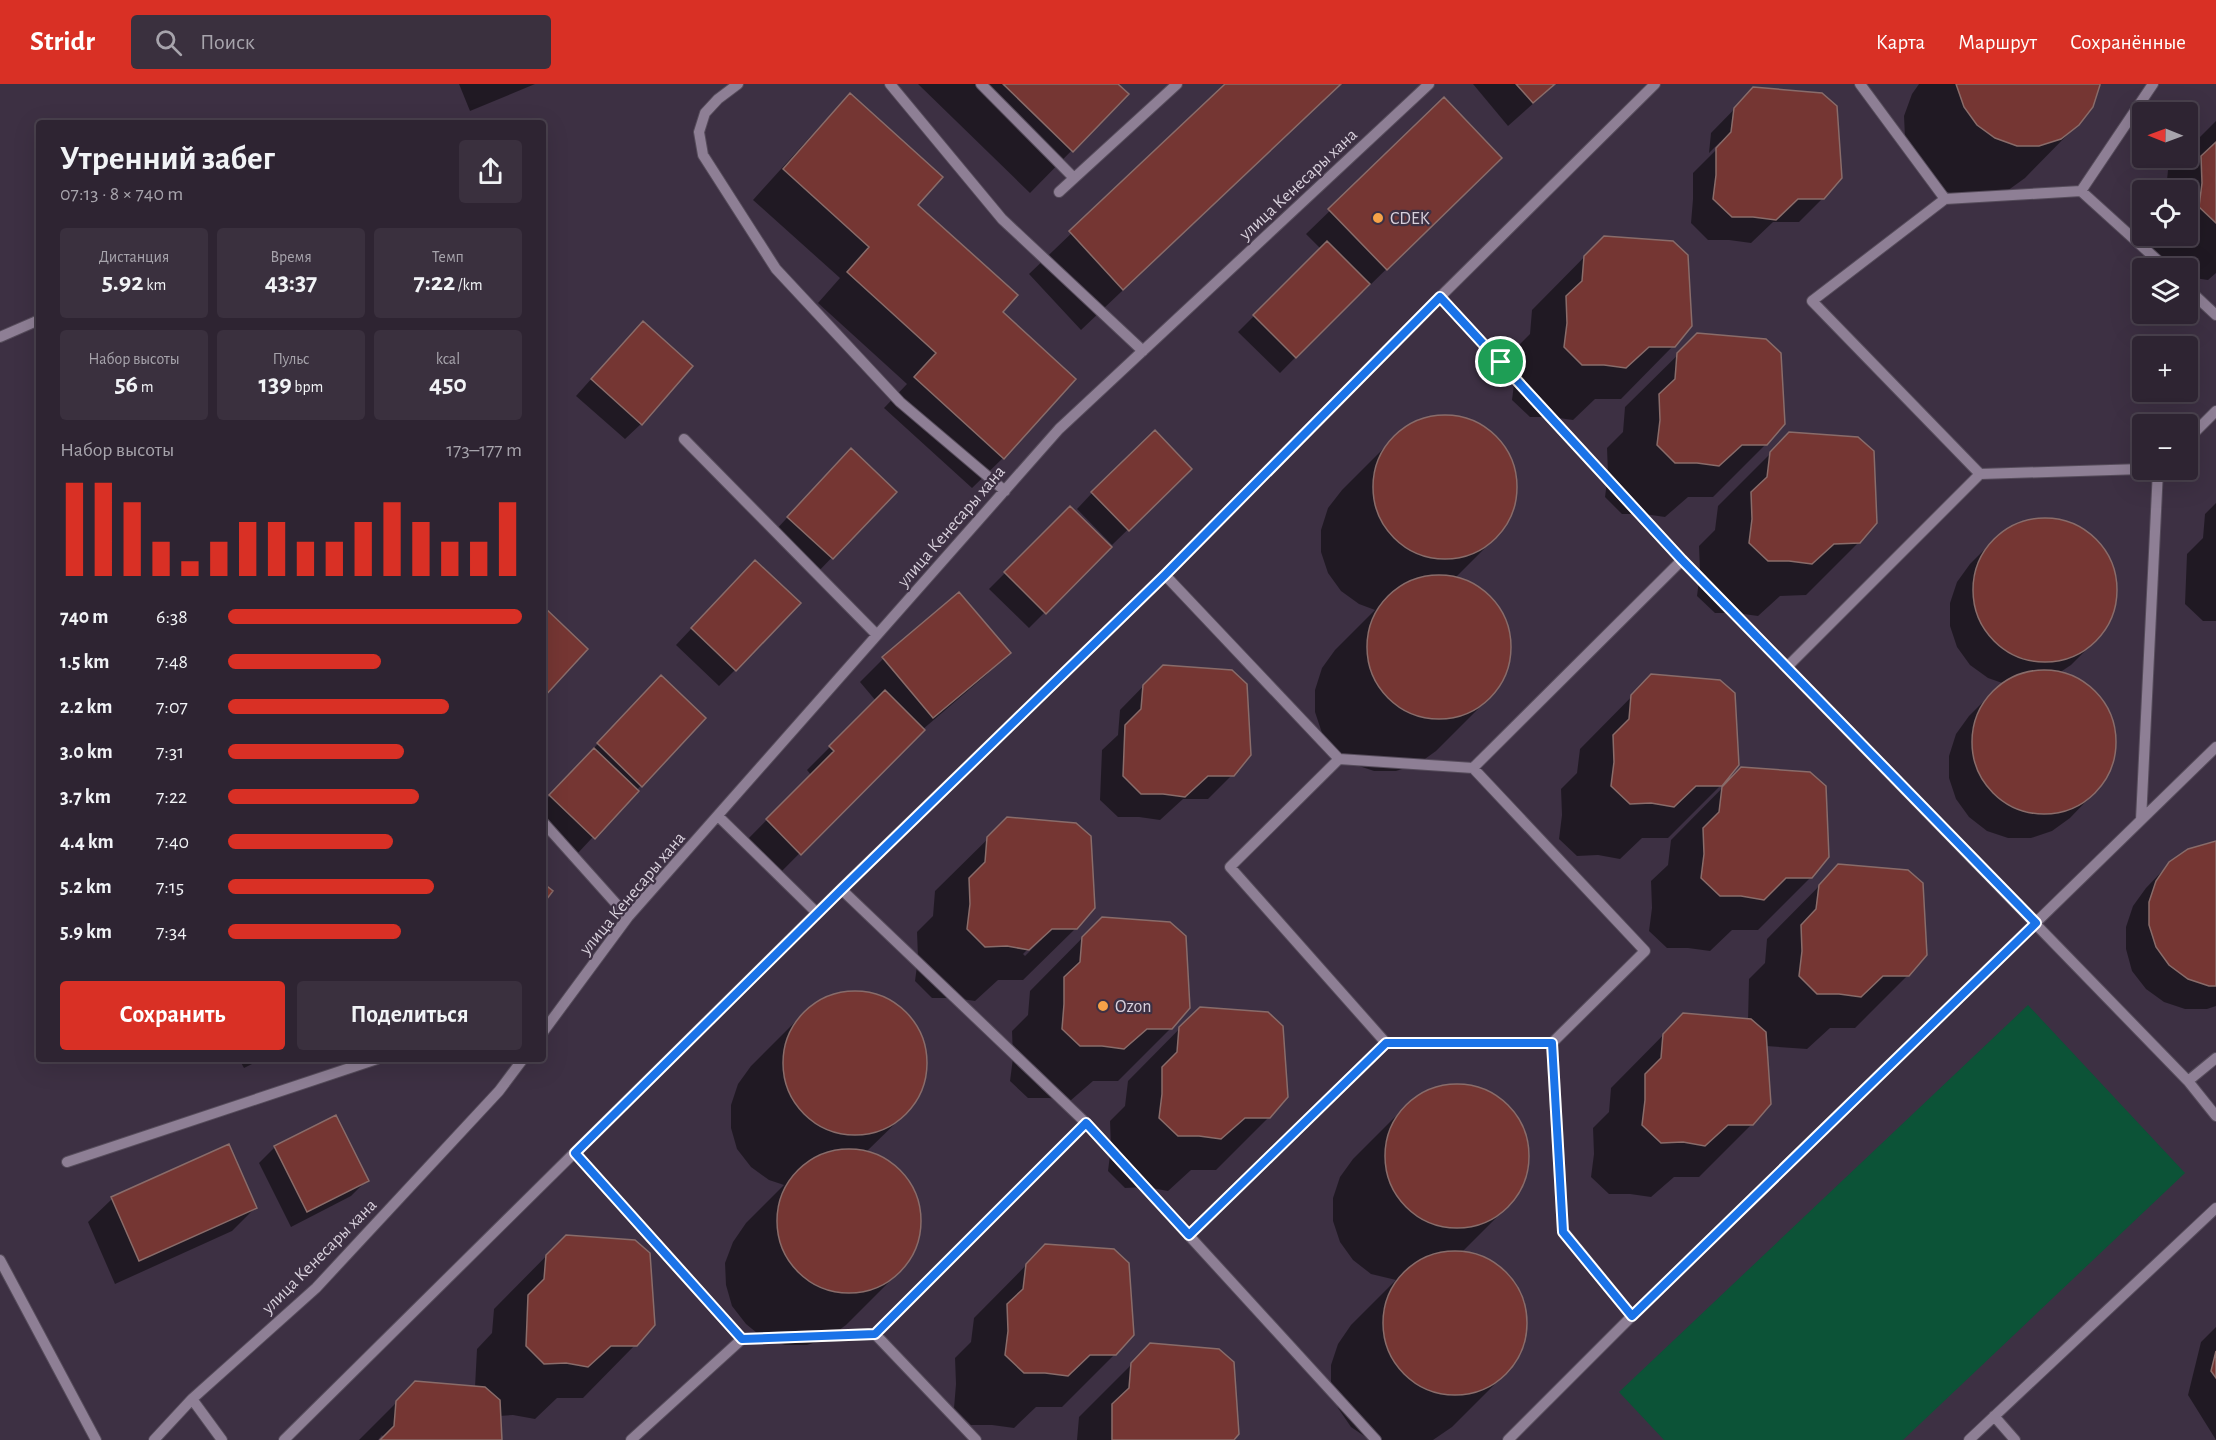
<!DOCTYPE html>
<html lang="ru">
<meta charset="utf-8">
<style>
:root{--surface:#2e2432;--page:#3a303e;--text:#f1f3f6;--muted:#a7a4ac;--line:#49414d;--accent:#d93025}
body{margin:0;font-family:"Alegreya Sans",sans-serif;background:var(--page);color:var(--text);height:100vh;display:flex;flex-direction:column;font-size:22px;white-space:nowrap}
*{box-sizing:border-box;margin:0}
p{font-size:20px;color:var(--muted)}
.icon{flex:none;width:33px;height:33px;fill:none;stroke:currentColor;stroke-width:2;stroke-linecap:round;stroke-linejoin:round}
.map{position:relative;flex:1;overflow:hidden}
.details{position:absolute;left:36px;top:36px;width:510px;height:942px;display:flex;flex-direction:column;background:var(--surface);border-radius:6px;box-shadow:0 6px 24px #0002,0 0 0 2px var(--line)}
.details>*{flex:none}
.needle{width:39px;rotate:271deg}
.controls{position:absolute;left:2132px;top:18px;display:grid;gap:12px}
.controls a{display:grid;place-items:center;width:66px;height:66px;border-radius:6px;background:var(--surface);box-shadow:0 6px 24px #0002,0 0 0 2px var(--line);font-size:30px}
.pin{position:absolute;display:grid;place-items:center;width:51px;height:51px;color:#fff;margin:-26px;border:3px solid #fff;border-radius:50%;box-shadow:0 2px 6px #0007}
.round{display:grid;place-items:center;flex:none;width:63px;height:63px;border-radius:6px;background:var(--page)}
.overview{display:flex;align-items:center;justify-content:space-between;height:102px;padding:0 24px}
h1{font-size:33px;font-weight:700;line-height:45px}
.figures{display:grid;grid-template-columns:repeat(3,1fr);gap:9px;height:102px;padding:6px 24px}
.figures div{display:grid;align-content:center;border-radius:6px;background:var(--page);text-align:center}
.figures b{font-size:26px;font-weight:700}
.figures small{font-size:16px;font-weight:400}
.figures p{font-size:16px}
.chart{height:168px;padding:12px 24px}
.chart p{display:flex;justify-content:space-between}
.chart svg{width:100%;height:108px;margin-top:6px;stroke:var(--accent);stroke-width:6}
.primary-button{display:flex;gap:12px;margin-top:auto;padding:12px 24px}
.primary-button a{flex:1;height:69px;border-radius:6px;background:var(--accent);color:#fff;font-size:24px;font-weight:700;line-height:69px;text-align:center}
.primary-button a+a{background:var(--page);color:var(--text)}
ul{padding:0 24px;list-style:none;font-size:20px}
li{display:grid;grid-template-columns:96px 72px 1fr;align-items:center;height:45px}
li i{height:15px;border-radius:8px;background:var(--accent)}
header{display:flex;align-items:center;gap:36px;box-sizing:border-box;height:84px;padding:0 30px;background:var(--accent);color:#fff}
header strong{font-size:28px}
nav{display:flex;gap:33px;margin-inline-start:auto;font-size:21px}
.search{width:420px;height:54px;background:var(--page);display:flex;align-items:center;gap:15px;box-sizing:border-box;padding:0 21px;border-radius:6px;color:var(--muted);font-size:22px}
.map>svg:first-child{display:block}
.green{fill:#0c5337}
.shadow{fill:#0007;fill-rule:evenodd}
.building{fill:#753633;stroke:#896c6a;stroke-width:1.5}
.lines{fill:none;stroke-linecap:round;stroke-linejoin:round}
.minor-casing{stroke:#564c5b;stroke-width:12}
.minor{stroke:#8e7f95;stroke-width:10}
.route-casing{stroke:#fff;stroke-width:12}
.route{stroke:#1a73e8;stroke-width:8}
.poi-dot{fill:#f6a248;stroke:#3d3043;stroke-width:2}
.labels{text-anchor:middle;stroke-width:4.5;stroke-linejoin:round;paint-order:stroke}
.street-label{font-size:18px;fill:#d8d0dc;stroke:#3d3043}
.poi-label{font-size:18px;fill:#d8d0dc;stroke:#3d3043;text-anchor:start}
</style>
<header>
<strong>Stridr</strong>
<div class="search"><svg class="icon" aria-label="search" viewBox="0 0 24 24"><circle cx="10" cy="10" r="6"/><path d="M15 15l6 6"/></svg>Поиск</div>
<nav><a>Карта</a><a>Маршрут</a><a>Сохранённые</a></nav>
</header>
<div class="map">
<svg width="2216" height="1356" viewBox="0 0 2216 1356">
<rect width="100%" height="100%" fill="#3d3043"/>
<path class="green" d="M2028,921l157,168 -282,267h-239l-45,-48z"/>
<path class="shadow" d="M459,0h76l-65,27z
M918,0h198l11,10 -97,99z
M1227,0h113l-259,246 -52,-56z
M1473,0h82l-47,42z
M1919,0h180l-21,40 -53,54 -18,13 -44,7 -21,-8 -37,-52 -1,-22 8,-22z
M1754,5l69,109 -24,24h-26l-22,21 -22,-3h-21l-17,-17 2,-24v-26l29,-29 -2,-2 -11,11 2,-20z
M850,11l66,110 84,107 3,146 -31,30 -88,-80 23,-24 -89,-81 22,-25 -87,-78 67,-74z
M1444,16l56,58 -137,134 -2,-1 -81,82 -42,-41 83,-83 -15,-15z
M2216,37v152l-8,7 -21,-3v-9h-31l-9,-8 3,-24h37v-46h-21l2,-20 12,-12h7v-8z
M1604,153l69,109 -52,53h-26l-22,21 -22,-3h-21l-18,-17 3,-24 -1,-26 16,-16 2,-24z
M1698,251l68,109 -53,53h-25l-23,20 -21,-3h-22l-17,-17 3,-23 -1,-26 16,-16 2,-25z
M627,255l14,85 -16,15 -49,-43z
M1456,332l21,8 18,13 14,18 6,21v23l-7,21 -13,18 -40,40 16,6 18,13 13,18 7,21v23l-7,21 -13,18 -53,53 -18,13 -22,7h-22l-21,-7 -18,-13 -13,-18 -7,-21v-22l7,-22 13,-18 40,-40 -16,-6 -18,-13 -13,-18 -7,-21v-22l7,-22 14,-18 53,-53 18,-14 21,-6z
M1790,350l69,108 -53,53 -26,1 -22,20 -22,-3h-21l-18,-17 3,-24 -1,-26 16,-16 3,-24z
M835,382l60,26 -79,82 -43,-41z
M1190,385l-78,76 -35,-36 15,-16z
M2216,419v118h-13l-18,-17 2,-50 16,-16 2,-24z
M1070,424l40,39 -81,81 -40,-39z
M2034,435h22l21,7 18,13 14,19 6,21v22l-7,22 -13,18 -24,24 -12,8 18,6 18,13 12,18 7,21v23l-7,21 -13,18 -24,25 -18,13 -21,7h-23l-21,-7 -18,-14 -13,-18 -7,-21v-22l7,-22 13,-18 24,-24 12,-8 -17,-6 -18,-13 -13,-18 -7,-21v-23l7,-21 13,-18 25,-25 18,-13z
M739,494l-4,92 -16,16 -43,-41z
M1009,569l-24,23 -63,54 -146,147 -33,-33 68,-69 -4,-5 69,-69 -16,-19 24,-24z
M1163,582l69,109 -24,24h-25l-23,21 -21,-3h-21l-18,-17 2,-50 16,-15 2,-25z
M1652,592l69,109 -53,53h-26l-22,21 -22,-4 -21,1 -18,-17 3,-24 -1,-26 16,-16 3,-24z
M645,609l59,25 -126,135 -35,-33v-17z
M1742,684l69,109 -53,53h-26l-22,21 -22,-3h-21l-18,-17 3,-23 -1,-27 17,-16 3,-25z
M1008,735l68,109 -53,52h-25l-23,21 -21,-3h-22l-17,-17 3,-23 -1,-26 16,-16 2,-25zM1042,851v4l-17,17 -2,-2z
M2216,759v163l-9,3h-22l-21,-7 -18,-13 -14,-18 -6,-22v-22l7,-21 13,-18 24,-25z
M1839,782l69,109 -53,53h-25l-23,21 -41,-3 -14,78 -53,53h-25l-23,20 -21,-3h-21l-18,-17 3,-23 -1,-26 16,-16 2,-24 72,-73 65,5 1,-41 16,-16 2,-24z
M1102,834l69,110 -53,53h-25l-23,20 -21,-3h-21l-18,-17 3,-23 -1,-27 16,-16 2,-24z
M843,908l23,1 21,6 18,14 13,18 7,21v23l-7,21 -13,18 -39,38 16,5 18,13 13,19 7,21v22l-7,22 -14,18 -53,53 -18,13 -21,7h-22l-22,-7 -17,-14 -14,-18 -6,-21 -1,-22 8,-21 13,-19 38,-38 -15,-5 -18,-13 -14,-18 -6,-21v-23l7,-21 13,-18 53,-53 18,-14z
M1200,924l69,109 -53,53h-25l-23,21 -22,-4 -21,1 -17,-17 3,-24 -1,-26 15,-15 3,-25z
M239,975h23l-18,9z
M1446,1002h22l21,7 18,13 13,18 7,21v23l-7,21 -13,18 -45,45 25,7 18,13 13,18 7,22v22l-7,22 -13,18 -53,53 -19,13h-63l-19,-13 -13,-19 -7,-21v-22l7,-21 13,-19 45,-45 -25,-6 -18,-14 -13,-18 -7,-21v-23l7,-21 13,-18 53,-53 18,-13z
M228,1062l27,62 -23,23 -117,53 -27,-62 24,-23z
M275,1063l92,33 -16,16 -60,31 -32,-64z
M566,1152l69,109 -52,53h-26l-22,21 -22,-4 -14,1 2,24h-119l2,-2 -2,-3 -4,5h-19l57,-57 59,4 2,-38 15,-16 2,-24z
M1046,1161l69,109 -53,53h-26l-22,21 -22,-3h-21l-17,-17 2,-24 -1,-26 16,-16 3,-24z
M2216,1243v113l-28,-45 13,-53z
M1151,1261l81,95h-155l2,-23z"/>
<path class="building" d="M1003,0h115l11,10 -56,58z
M1225,0h116l-218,206 -54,-59z
M1516,0h39l-22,19z
M1956,0h144v1l-7,22 -14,18 -18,14 -22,7h-22l-22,-8 -18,-13 -13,-18z
M1753,3l69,6 15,13 5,72 -18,21h-26l-22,21 -23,-3h-21l-19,-18 3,-24v-27l15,-16 3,-24z
M850,9l93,84 -25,28 100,90 -15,17 73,67 -72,80 -90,-82 22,-24 -89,-81 22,-25 -86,-78z
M1444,13l58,61 -115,112 -59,-61z
M2216,58v81l-17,-16 3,-24 -1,-27z
M1604,152l69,5 15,14 4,71 -17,21h-26l-23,21 -22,-3h-22l-18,-18 3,-24 -1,-27 16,-15 2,-25z
M1327,157l43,43 -74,74 -43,-43z
M643,237l50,45 -51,59 -51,-46z
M1697,249l69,6 15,14 4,71 -18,21h-25l-23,21 -22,-3h-22l-18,-18 3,-25 -1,-26 16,-15 2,-26z
M1373 403a72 72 0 1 1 144 0a72 72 0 1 1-144 0Z
M1155,346l37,39 -63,62 -38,-39z
M1789,348l69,5 16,14 3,72 -17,20 -26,1 -22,20 -23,-3h-21l-19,-18 3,-24 -1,-27 16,-15 3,-25z
M851,364l46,44 -64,67 -46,-42z
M1070,422l42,41 -66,67 -42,-42z
M1973 506a72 72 0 1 1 144 0a72 72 0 1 1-144 0Z
M755,476l46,43 -65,68 -45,-43z
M1367 563a72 72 0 1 1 144 0a72 72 0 1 1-144 0Z
M959,508l52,61 -78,65 -51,-61z
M543,522l45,43 -44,48 -1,-1z
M1163,581l69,5 15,14 4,71 -17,21h-26l-23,21 -22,-3h-22l-18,-18 2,-51 16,-16 2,-24z
M1972 658a72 72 0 1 1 144 0a72 72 0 1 1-144 0Z
M1651,590l69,6 15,13 4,72 -17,21h-26l-22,21 -23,-4 -21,1 -19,-18 3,-24 -1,-27 16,-16 2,-24z
M661,591l45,43 -64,69 -45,-44z
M885,606l40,40 -124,125 -35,-36 68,-68 -5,-5z
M594,664l45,43 -44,48 -46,-44z
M1741,683l69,5 16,14 3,71 -17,21h-26l-22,22 -23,-4h-21l-19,-18 3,-24 -1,-26 16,-16 3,-25z
M1007,733l69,6 15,13 4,72 -18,21h-25l-23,21 -22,-4 -22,1 -18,-18 3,-25 -1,-26 16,-16 2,-25z
M2216,757v145h-7l-21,-7 -19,-14 -13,-18 -7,-22v-23l7,-21 13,-19 19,-13z
M1838,780l70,6 15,13 4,72 -18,21h-26l-22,21 -22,-3h-22l-18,-18 3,-25 -1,-26 15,-16 3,-24z
M543,799l10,8 -10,13z
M1102,833l68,5 16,14 4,72 -18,21h-25l-23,20 -22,-3h-22l-18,-17 2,-25v-27l16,-15 2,-25z
M783 979a72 72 0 1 1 144 0a72 72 0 1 1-144 0Z
M1200,923l68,5 15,14 5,71 -18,21h-25l-24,21 -22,-3h-21l-19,-18 3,-24v-27l15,-15 2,-25z
M1683,929l68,6 15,13 5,72 -18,21h-25l-23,21 -22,-4 -22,1 -19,-18 3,-25v-26l16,-16 2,-24z
M1385 1072a72 72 0 1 1 144 0a72 72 0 1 1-144 0Z
M336,1031l33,66 -62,31 -33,-66z
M229,1060l28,64 -118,53 -28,-64z
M777 1137a72 72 0 1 1 144 0a72 72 0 1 1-144 0Z
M566,1151l69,5 15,13 5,72 -18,21h-26l-23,21 -22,-4 -22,1 -18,-18 2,-51 16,-16 2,-24z
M1045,1160l69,5 15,14 5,72 -18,20h-26l-22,21 -23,-3h-21l-19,-18 3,-24 -1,-27 16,-15 3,-25z
M1383 1239a72 72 0 1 1 144 0a72 72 0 1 1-144 0Z
M1150,1259l69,6 15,13 5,72 -5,6h-122v-36l17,-16 2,-25z
M2216,1267v27l-5,-7z
M415,1297l70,6 15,13 2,40h-122l14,-14 2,-25z"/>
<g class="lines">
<defs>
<path id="minor" d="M738,0l-20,15 -13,14 -6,19 4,23 73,114 124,133 105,89
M890,0l112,135 141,132
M981,0l93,94
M1860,0l85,115
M2081,107l72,-107
M1059,108l118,-108
M2187,204l29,27
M1440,213l242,263 506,521 28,35
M0,253l39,-17
M684,355l193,196
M2187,356l29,-29
M1980,390l-168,-173 133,-102 136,-8 85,77
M1165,491l174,184
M1787,583l193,-193 162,-5
M1473,684l209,-208
M718,732l99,97
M2141,736l17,-350
M543,738l85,95
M841,805l245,234 290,317
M543,948l85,-115 431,-488 370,-345
M1552,959l11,188 69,85
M2188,997l28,-23
M575,1069l167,186
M67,1078l310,-103
M1189,1151l197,-192 -156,-176 109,-108 134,9 172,183 -93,92h-166
M0,1176l96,180
M875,1250l211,-211
M192,1315l30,41
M1994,1332l21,24
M154,1356l38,-41 124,-111 183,-197 24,-32
M284,1356l557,-551 324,-314 275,-278 215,-213
M631,1356l111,-101 133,-5 101,106
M1508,1356l124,-124 584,-569
M1969,1356l247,-232"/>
</defs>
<use href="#minor" class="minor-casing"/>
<use href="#minor" class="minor"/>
</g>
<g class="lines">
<defs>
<path id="route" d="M1440,213l242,263 354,363 -404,393 -69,-84 -11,-189h-166l-197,192 -103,-112 -211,211 -133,5 -167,-186 266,-263 324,-315z"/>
</defs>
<use href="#route" class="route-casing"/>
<use href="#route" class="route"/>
</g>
<g class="poi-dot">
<circle cx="1378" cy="134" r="6"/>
<circle cx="1103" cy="922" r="6"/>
</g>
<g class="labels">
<g class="street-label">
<text transform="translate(1298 100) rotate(-43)" y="6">улица Кенесары хана</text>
<text transform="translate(951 442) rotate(-49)" y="6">улица Кенесары хана</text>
<text transform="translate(632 809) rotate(-50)" y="6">улица Кенесары хана</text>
<text transform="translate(319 1172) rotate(-45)" y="6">улица Кенесары хана</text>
</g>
<g class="poi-label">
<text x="1390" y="140">CDEK</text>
<text x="1115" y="928">Ozon</text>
</g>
</g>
</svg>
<div class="controls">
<a><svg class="needle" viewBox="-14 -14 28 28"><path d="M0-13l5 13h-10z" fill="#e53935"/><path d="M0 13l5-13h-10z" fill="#a7a4ac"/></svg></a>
<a><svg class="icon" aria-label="locate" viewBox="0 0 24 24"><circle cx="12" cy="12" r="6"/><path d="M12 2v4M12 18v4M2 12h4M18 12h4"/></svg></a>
<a><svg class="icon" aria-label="layers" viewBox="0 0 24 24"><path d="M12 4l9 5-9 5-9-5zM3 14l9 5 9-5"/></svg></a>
<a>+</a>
<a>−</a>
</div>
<div class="pin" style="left:1501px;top:278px;background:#1e9e55"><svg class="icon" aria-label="arrive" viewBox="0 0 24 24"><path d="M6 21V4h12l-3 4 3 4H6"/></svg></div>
<section class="details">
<div class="overview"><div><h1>Утренний забег</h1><p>07:13 · 8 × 740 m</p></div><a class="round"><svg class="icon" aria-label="share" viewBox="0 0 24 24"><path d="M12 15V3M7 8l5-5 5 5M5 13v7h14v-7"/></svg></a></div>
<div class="figures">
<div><p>Дистанция</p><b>5.92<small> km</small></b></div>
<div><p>Время</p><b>43:37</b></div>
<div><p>Темп</p><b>7:22<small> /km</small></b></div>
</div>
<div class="figures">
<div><p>Набор высоты</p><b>56<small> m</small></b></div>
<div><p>Пульс</p><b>139<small> bpm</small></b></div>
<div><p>kcal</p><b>450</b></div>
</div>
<div class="chart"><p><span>Набор высоты</span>173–177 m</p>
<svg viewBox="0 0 160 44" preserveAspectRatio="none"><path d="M5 44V6M15 44V6M25 44V14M35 44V30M45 44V38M55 44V30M65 44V22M75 44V22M85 44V30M95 44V30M105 44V22M115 44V14M125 44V22M135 44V30M145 44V30M155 44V14"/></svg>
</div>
<ul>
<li><b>740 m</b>6:38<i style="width:100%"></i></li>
<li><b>1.5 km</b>7:48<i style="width:52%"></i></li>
<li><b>2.2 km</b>7:07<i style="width:75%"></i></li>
<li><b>3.0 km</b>7:31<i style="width:60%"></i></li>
<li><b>3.7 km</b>7:22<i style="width:65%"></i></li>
<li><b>4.4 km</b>7:40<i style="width:56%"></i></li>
<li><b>5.2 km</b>7:15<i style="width:70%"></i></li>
<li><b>5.9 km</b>7:34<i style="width:59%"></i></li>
</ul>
<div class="primary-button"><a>Сохранить</a><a>Поделиться</a></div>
</section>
</div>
